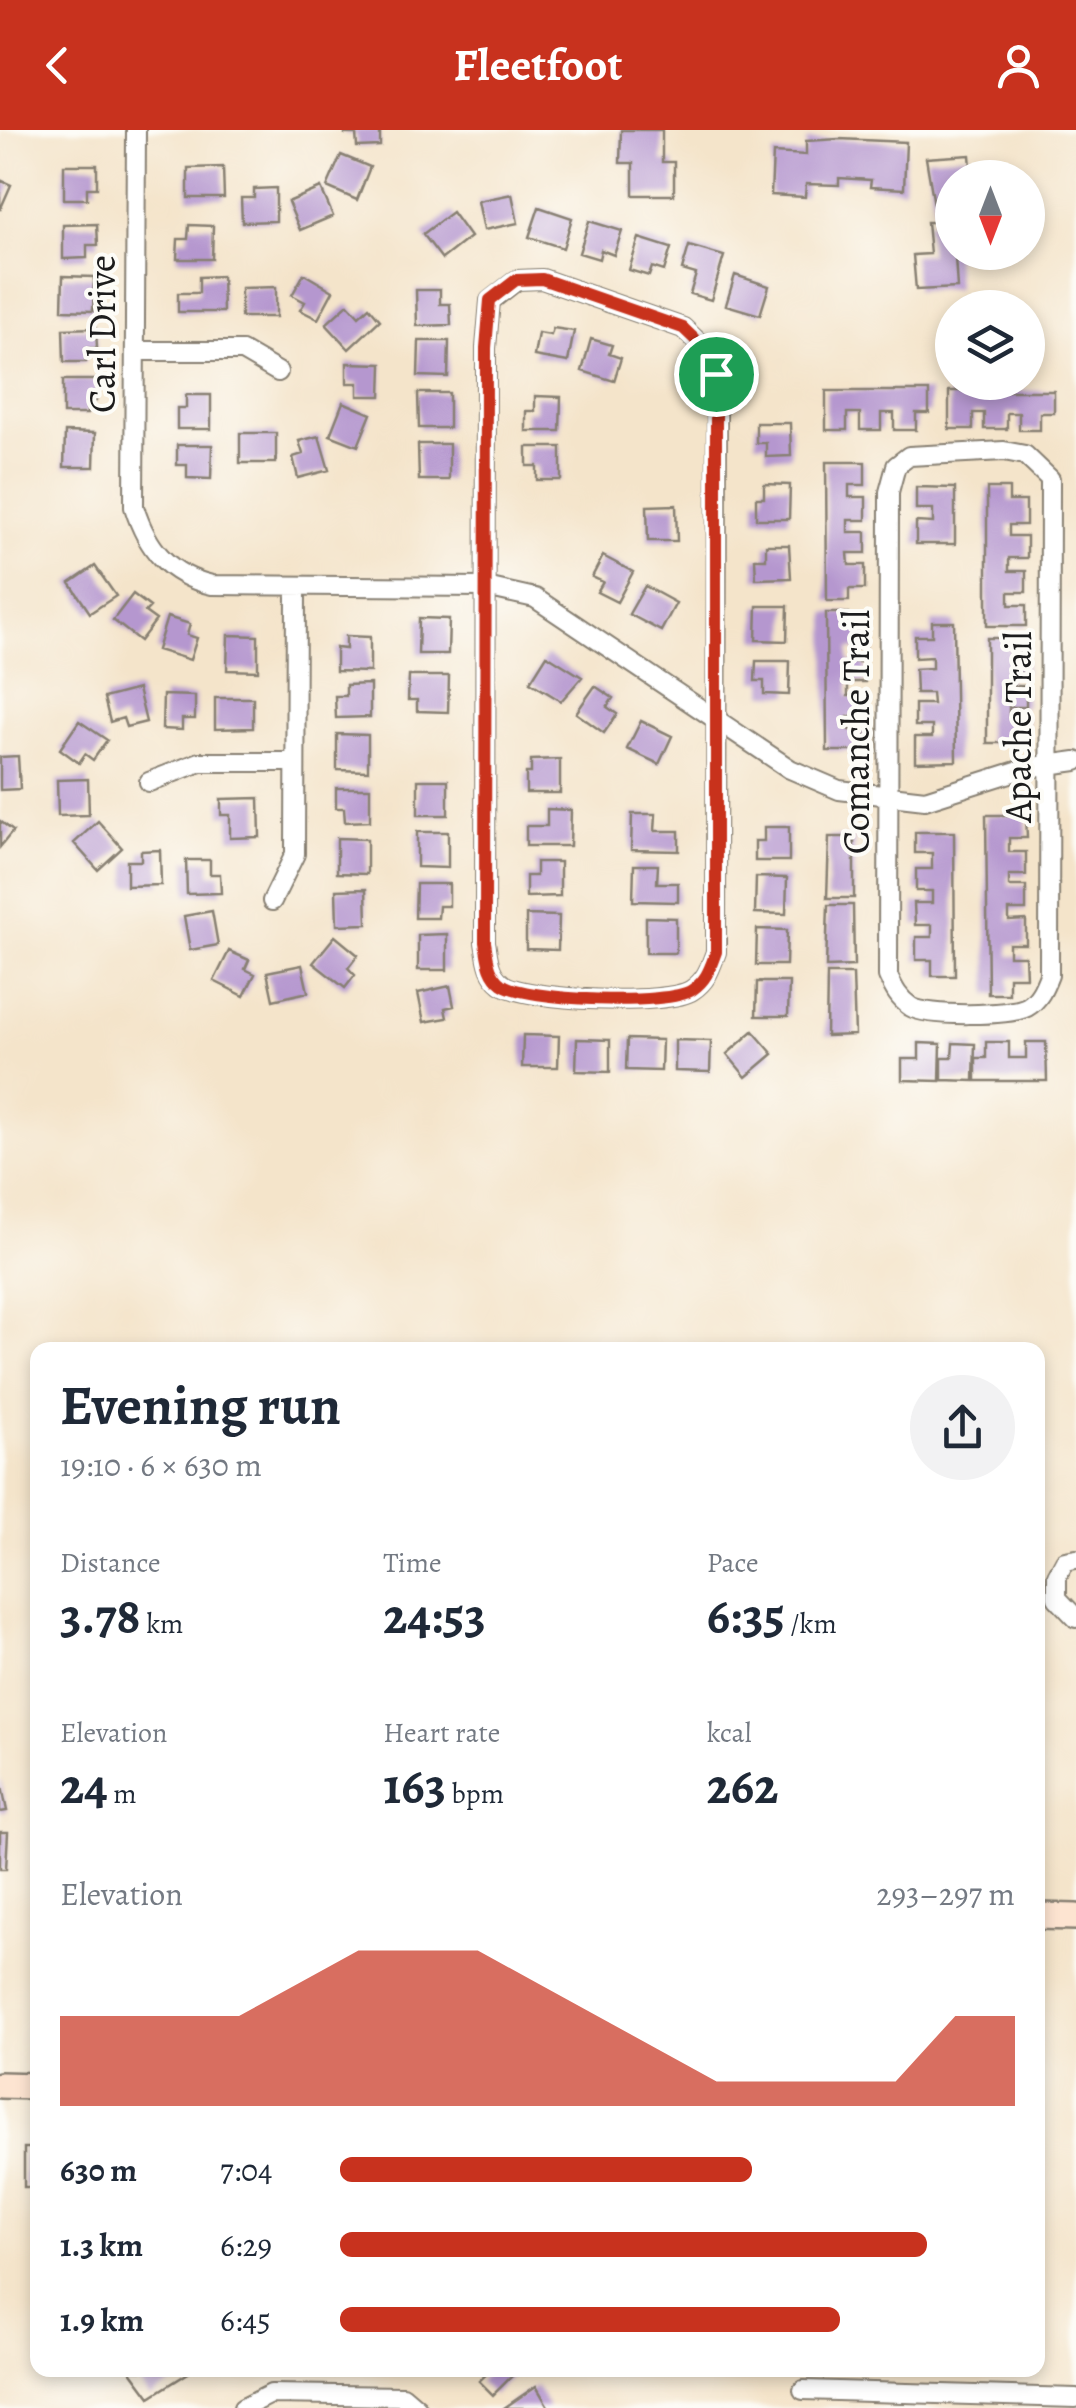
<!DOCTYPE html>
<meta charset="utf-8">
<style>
:root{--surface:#fff;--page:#f2f2f3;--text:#1f2937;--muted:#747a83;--accent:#c8321e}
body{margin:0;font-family:Alegreya,serif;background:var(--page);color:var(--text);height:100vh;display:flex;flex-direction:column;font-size:38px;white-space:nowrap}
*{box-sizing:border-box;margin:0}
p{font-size:32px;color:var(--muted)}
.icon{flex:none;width:55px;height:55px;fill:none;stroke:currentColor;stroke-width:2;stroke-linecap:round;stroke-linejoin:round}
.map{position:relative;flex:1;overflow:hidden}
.side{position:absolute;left:30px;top:1212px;width:1015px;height:1035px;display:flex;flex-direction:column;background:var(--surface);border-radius:20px;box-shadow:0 5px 15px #0003}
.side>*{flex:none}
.needle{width:65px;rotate:180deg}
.fabs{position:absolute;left:935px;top:30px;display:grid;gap:20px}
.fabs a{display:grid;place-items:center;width:110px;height:110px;border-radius:50%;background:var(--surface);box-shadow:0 5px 15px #0003;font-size:50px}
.pin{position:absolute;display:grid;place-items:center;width:85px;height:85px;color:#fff;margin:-42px;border:5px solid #fff;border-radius:50%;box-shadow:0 2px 10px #0007}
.round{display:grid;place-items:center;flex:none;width:105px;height:105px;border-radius:52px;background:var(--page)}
.head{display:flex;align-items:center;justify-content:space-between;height:170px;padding:0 30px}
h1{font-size:55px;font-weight:700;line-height:75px}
.metrics{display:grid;grid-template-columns:repeat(3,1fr);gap:15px;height:170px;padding:10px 30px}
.metrics div{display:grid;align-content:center}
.metrics b{font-size:50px;font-weight:700}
.metrics small{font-size:28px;font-weight:400}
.metrics p{font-size:28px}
.chart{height:280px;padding:20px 30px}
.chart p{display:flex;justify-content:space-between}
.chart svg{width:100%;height:180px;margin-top:10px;fill:var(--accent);opacity:.7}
ul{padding:0 30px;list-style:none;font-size:32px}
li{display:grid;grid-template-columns:160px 120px 1fr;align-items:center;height:75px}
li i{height:25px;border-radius:12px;background:var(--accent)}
header{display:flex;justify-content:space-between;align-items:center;height:130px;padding:0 30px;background:var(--accent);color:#fff;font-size:45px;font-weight:700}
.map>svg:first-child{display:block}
.building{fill:#b597cf}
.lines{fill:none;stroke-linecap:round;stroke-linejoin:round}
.street-casing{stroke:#888073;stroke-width:22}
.secondary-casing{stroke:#888073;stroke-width:30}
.street{stroke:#fff;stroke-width:18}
.secondary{stroke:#fde4d1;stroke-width:25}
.route-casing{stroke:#fff;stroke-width:20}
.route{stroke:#c8321e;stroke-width:12}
.labels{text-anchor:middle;stroke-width:8;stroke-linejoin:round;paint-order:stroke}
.street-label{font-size:38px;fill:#1c1c1c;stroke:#fdfcf7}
</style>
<header><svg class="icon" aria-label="back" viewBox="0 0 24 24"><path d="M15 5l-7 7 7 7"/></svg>Fleetfoot<svg class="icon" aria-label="person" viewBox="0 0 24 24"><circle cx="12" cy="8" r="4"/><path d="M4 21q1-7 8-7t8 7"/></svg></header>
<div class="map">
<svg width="1076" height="2278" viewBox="0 0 1076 2278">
<rect width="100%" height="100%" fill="#fdfcf7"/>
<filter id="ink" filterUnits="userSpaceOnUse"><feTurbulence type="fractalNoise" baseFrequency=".01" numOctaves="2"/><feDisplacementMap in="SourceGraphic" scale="20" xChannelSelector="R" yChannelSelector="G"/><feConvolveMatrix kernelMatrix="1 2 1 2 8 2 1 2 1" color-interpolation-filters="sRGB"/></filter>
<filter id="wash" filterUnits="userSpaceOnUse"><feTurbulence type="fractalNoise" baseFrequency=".0048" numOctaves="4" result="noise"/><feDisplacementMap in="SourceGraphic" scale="40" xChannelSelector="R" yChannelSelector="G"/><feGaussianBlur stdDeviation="2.25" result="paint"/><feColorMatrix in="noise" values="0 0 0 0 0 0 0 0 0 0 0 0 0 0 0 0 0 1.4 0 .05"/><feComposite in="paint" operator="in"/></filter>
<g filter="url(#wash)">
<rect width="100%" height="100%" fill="#f4e4ca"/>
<g id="blocks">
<path class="building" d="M345,0h35v16l-23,1 -1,-13h-11z
M621,0h41v32h12v33h-41v-32h-13z
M839,9l67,3 -2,47 -34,-2 1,-7 -32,-2v7l-33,-1 -1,13 -34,-2 2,-42 33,2v-14z
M341,25l29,12 -13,33 -30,-13z
M970,25l2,23h-20v74h19v4l-16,1 2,31 -41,2 -3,-35 17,-1 -3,-32h10l-11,-64z
M64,35h33v23h-10v11h-23z
M223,37l1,31h-36v-30z
M0,50l11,5 -11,25z
M276,58v33l-34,1 -1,-24h13v-9z
M321,58l12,28 -33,14 -12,-28z
M512,64l6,29 -34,7 -6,-29z
M539,77l33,11 -9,30 -34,-11z
M452,82l18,25 -28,22 -19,-25z
M589,91l33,10 -8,24 -13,-5 -2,9 -20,-6z
M97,94l1,21h-11v13l-24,1v-34z
M189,95l24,1 -1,33h-35l1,-20h10z
M639,108l32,10 -7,23 -12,-4 -3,9 -20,-6z
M689,116l35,10 -13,44 -21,-6 6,-20 -14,-4z
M304,144l29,17 -15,28 -18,-9 5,-8 -13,-7z
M735,145l34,11 -9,29 -34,-10z
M63,146l31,1 -1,34 -31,-1z
M222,146l1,36h-45v-19h21v-16z
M276,157v30h-35v-29z
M416,160h24v14h10l1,21 -34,1z
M348,174l11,12 10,-9 11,13 -31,29 -23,-25z
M96,198l1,20h-11v14h-22l-1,-33z
M553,198l21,3 -6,31 -34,-6 4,-23 13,2z
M591,209l21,6 -3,9 12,4 -7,23 -32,-10z
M419,211h30l-1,36 -30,-1z
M347,233l35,1 -1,32h-23v-13h-11z
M63,250h34l-1,21h-9v13h-24z
M826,261h103v22h-13v17h-22v-17h-13v17h-21v-17h-13v17h-21z
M949,261h105v22h-14v17h-21v-17h-12v16h-23v-16h-11v16h-24z
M418,263h31v35h-30z
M186,265h25v34h-34v-21h9z
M535,266l26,1 -1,34h-34v-20h9z
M343,272l28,12 -13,32 -28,-11z
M756,293h34l1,33 -25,1v-14h-10z
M65,302l30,1 -1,34h-30z
M240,303h36v30h-36z
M319,306l10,34 -31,8 -5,-21 10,-3 -4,-13z
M418,314h31v36h-30z
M177,315h35l-1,34 -24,-1v-13h-10z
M527,317h34v33h-24v-14h-10z
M826,332h39v23h-16v12h17v23h-18v12h18v21h-18l1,12h16v24h-16v12h-22z
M764,354l26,1 -1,34h-33v-21h8z
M916,357l39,1v56h-39v-22l17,1v-14h-17z
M987,358h22v13h17v24h-17v11h18v22h-18v13h17v21h-17v13h17v21h-39z
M676,375l1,36h-29l-1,-35z
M766,415h23l2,33 -35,1 -1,-20h11z
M603,426l30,16 -16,30 -20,-10 6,-10 -11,-5z
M95,436l21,30 -26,17 -20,-30z
M645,456l31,17 -15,28 -32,-17z
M133,464l17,13 -5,5 11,8 -16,21 -27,-21z
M757,476h31l-1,35 -31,-1z
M826,483h23v13h17v23h-17v13h16v20h-17v14h17v21h-17l1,13h16v21h-38z
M167,487l23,7 -3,11 10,3 -7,22 -33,-10z
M419,488l30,1 -1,35h-30z
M932,492h22l2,139 -41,1v-25h17v-11h-17v-22h18l-1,-11h-16l-1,-24 17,-1v-11l-17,1v-22h17z
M228,505l30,1v35l-31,-1z
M346,506l24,1v35l-34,-1v-23l10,1z
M987,508h22v14h17v21h-17v13h17v21h-17v11h18v25h-40z
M547,525l35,22 -21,24 -31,-19z
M756,531h34l-1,34 -25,-1v-13h-9z
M409,546h40l-1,36 -31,-1v-11h-9z
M370,554v33l-34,1 -1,-22h11v-11z
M595,556l18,12 -6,9 10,7 -13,19 -28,-20z
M138,559l8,33 -20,5 -3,-9 -13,4 -6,-24z
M163,565l32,1v23h-13v11l-20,-1z
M215,568h38v30l-38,1z
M79,591l28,19 -14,20 -8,-6 -6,9 -19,-14z
M641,591l31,15 -13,28 -32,-15z
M337,604l31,1v36l-31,-1z
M18,626l2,33 -20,1v-33z
M560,629v34h-34v-20h5v-13z
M88,649l1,36 -31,1 -1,-36z
M418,650h30v35h-30z
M336,658h34v33l-25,1 -1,-14h-8z
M259,668l1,39 -30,1v-23h-9v-16z
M547,679l24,1 -1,36h-44v-20h21z
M632,684h24l-1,17h24v20l-48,-1z
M986,685h40l1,23h-18v14h17v23h-17v11h17v24h-17v11l17,-1v24h-17v12h16l1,21h-17v17h-21z
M0,691l13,10 -13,16z
M98,691l24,27 -24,22 -24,-27z
M764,697h25v34h-34v-20h9z
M417,702h31v36l-31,-1z
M915,702h39l1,144h-23v-16h-16v-23h16v-12h-17l-1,-22h18v-12h-16v-22h16v-16h-17z
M829,707h25v61h-27z
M337,708l30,1v35l-30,-1z
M160,720l1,35 -34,1v-25h14v-10z
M186,730h24v14h10l1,19 -34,1z
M536,732h24v34l-34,1v-21h10z
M634,735h24l-1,18h21v19l-45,-1z
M756,747l31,1 -1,36 -31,-1z
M416,754h33v22h-10l-1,12h-23z
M366,759l1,35 -30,1 -1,-35z
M828,775h25l1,61 -28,1z
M212,781l6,34 -28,5 -6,-34z
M526,785l33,1 -1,34 -32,-1z
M646,787l30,1v35h-30z
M757,799l30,1 -1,35h-30z
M447,804v36h-29v-35z
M335,806l23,19 -10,13 7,7 -10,13 -32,-25z
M229,821l20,9 -4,9 10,5 -11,22 -30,-15z
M302,835l6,27 -35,8 -6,-28z
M827,844h26l2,61 -29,1z
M757,852h32l-1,34h-32z
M450,856l4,20 -9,2 2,10 -23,4 -6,-29z
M753,901l20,23 -27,23 -19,-23z
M523,905l36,1 -1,31h-36z
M577,909l33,1v32l-34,-1z
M627,909l35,1 -1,31 -35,-1z
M675,910l36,1 -1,31 -35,-1z
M986,912h23v16h17v-16h20l1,39h-71v-23h10z
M919,913l22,1 -1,37 -38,-1v-21h17z
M953,913l22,1 -1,37 -32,-1v-22h10z
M0,1647l7,34 -7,1z
M0,1702h8l-2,37h-6z
M24,2018h14v39h-14z
M130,2240h63l-43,27z
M491,2240h27l-25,25 -14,-14z
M536,2256l13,22h-45z"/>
</g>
</g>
<g filter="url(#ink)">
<use href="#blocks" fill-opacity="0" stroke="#888073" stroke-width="2.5"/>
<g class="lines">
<defs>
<path id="street" d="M136,0l-2,377c13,41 34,68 78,78l274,2 49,11 255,171 49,21 86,10 101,-32 50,-7
M542,149l141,49 22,21 12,25 -1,578c-6,16 -9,28 -24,38 -23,16 -167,11 -190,-6 -14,-11 -14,-25 -17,-42l1,-594 4,-47 27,-21z
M135,221h107l36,21
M1004,321l21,4 25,24 -1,496c-5,13 -10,25 -22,32 -17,9 -100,10 -116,0 -12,-8 -17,-18 -23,-31l1,-484 7,-26 13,-10z
M149,652l51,-20h95
M272,771l23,-47 1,-267
M1076,1429l-11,2 -8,15v22l19,20
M803,2260l273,8
M243,2278l28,-14 132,2 14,12"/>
<path id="secondary" d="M1038,1786l38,1
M0,1955l38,1"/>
</defs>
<use href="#street" class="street-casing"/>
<use href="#secondary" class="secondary-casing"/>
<use href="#street" class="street"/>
<use href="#secondary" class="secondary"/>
</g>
</g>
<g class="lines" filter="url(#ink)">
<defs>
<path id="route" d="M542,149l141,49 22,21 11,25v578c-6,16 -9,28 -24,38 -23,16 -167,11 -190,-6 -14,-11 -14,-25 -17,-42l1,-594 4,-48 26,-20z"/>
</defs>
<use href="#route" class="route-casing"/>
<use href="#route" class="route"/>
</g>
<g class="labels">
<g class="street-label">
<text transform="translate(102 204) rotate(-90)" y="13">Carl Drive</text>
<text transform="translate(1018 597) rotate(-90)" y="13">Apache Trail</text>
<text transform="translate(856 602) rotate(-90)" y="13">Comanche Trail</text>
</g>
</g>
</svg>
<div class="fabs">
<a><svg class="needle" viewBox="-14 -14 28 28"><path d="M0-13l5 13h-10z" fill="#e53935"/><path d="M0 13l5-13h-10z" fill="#747a83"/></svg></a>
<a><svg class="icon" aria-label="layers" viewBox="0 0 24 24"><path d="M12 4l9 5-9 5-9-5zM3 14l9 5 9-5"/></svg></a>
</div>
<div class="pin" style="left:716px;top:244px;background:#1e9e55"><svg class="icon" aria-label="arrive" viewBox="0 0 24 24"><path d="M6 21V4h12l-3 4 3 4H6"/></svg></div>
<section class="side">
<div class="head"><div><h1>Evening run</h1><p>19:10 · 6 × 630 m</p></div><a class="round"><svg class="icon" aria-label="share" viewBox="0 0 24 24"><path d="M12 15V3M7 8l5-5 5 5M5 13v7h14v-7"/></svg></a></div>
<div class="metrics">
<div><p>Distance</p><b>3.78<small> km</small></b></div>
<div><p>Time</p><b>24:53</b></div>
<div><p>Pace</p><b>6:35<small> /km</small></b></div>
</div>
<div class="metrics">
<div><p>Elevation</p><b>24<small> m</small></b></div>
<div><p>Heart rate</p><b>163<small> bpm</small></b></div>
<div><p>kcal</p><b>262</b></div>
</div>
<div class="chart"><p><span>Elevation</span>293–297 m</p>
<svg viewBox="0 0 160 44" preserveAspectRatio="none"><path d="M0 44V22L10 22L20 22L30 22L40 14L50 6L60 6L70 6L80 14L90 22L100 30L110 38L120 38L130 38L140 38L150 22L160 22V44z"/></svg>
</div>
<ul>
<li><b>630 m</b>7:04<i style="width:61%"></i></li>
<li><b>1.3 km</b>6:29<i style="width:87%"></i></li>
<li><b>1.9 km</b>6:45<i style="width:74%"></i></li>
</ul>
</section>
</div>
